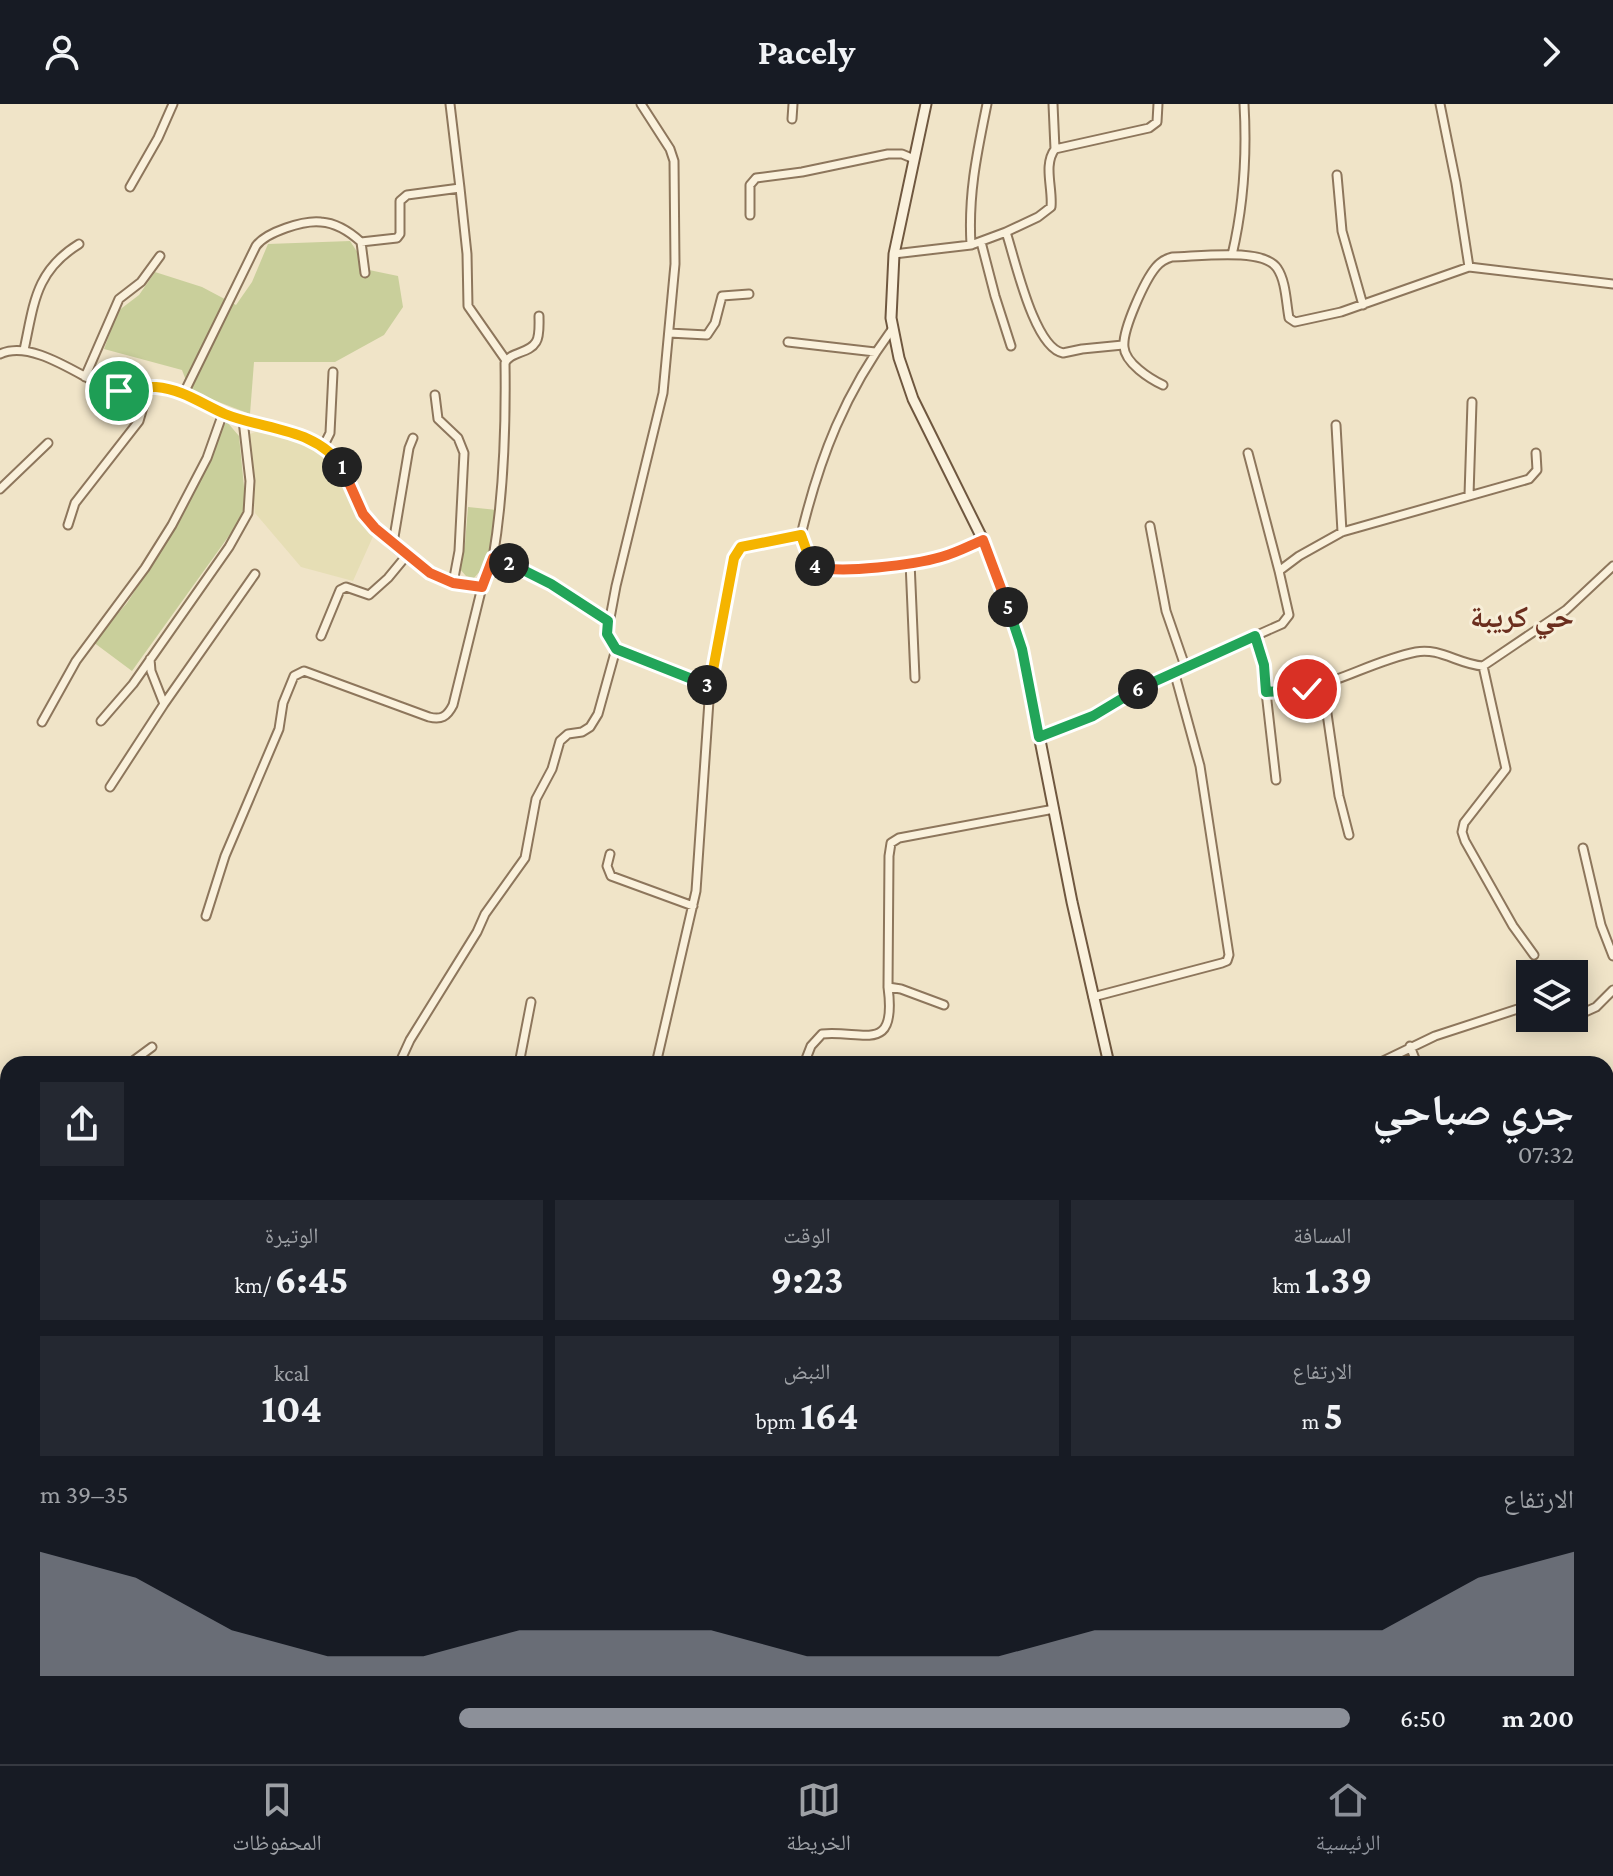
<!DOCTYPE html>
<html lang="ar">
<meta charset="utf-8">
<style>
:root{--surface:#171b24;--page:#242831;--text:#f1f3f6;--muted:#9ea1a6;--line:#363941;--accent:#8c9099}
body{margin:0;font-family:"Crimson Pro","Noto Naskh Arabic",serif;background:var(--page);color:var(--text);direction:rtl;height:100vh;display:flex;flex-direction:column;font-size:30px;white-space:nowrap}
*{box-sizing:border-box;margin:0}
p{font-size:26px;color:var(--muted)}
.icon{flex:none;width:44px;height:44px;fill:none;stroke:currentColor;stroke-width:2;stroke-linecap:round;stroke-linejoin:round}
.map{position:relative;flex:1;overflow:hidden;direction:ltr}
.panel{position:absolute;left:0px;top:952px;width:1614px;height:708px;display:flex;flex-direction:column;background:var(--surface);border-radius:24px 24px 0 0;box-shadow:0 4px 20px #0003;direction:rtl}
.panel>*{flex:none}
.controls{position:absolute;left:1516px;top:856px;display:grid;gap:16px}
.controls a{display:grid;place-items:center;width:72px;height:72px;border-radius:0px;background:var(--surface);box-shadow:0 4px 20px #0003;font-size:40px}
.pin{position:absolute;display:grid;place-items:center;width:68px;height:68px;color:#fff;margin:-34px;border:4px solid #fff;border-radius:50%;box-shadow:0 2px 8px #0007}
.km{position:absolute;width:40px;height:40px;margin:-20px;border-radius:50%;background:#222;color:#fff;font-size:22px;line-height:40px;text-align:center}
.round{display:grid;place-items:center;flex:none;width:84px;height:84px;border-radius:0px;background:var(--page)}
.headline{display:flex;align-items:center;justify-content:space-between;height:136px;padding:0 40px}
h1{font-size:44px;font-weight:700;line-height:60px}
.stats{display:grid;grid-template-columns:repeat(3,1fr);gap:12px;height:136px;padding:8px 40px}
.stats div{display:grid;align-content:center;border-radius:0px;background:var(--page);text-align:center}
.stats b{font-size:40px;font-weight:700}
.stats small{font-size:22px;font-weight:400}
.stats p{font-size:22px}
.chart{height:224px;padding:16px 40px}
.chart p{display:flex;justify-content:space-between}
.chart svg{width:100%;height:144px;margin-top:8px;fill:var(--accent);opacity:.7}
ul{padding:0 40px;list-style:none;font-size:26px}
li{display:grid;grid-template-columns:128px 96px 1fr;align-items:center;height:60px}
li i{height:20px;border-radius:10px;background:var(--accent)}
header{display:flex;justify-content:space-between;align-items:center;height:104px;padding:0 40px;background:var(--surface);font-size:36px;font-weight:700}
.tabs{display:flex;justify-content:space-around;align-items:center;height:112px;border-top:2px solid var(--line);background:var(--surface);font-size:22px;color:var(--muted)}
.tabs a{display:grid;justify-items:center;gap:4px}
.tabs .on{color:var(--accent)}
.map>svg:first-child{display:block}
.farmland{fill:#e6deb5}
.green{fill:#c9cf9b}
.water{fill:#a9c4bc;stroke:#6f938a;stroke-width:2}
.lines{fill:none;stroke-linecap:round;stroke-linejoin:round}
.street-casing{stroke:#8d765c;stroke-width:11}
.secondary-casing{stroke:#6f573f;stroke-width:13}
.street{stroke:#faf1dc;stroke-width:7}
.secondary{stroke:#faf1dc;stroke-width:9}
.split-1-casing{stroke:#fff;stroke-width:16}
.split-2-casing{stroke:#fff;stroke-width:16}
.split-3-casing{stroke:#fff;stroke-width:16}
.split-4-casing{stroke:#fff;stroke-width:16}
.split-5-casing{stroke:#fff;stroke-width:16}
.split-6-casing{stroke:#fff;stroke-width:16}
.split-7-casing{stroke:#fff;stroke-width:16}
.split-1{stroke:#f5b400;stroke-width:10}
.split-2{stroke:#f0652b;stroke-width:10}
.split-3{stroke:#22a559;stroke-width:10}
.split-4{stroke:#f5b400;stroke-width:10}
.split-5{stroke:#f0652b;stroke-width:10}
.split-6{stroke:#22a559;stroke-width:10}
.split-7{stroke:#22a559;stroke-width:10}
.labels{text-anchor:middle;stroke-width:6;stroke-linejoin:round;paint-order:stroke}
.neighbourhood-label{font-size:30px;font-weight:bold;fill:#6b2e1e;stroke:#f7eed8}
</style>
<header><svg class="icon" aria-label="forward" viewBox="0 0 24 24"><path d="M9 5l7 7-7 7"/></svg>Pacely<svg class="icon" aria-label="person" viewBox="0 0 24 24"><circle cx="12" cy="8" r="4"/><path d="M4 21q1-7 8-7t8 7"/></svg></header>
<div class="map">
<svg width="1613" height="1660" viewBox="0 0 1613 1660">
<rect width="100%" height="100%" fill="#f0e4c8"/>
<path class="farmland" d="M258,327h22l37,14 22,20 20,48 16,19 -22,49 -52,-14 -46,-54 -8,-69 3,-10z"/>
<path class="green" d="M350,137l19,29 29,6 5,31 -19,28 -49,27h-81l-4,52 -60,-23 -8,-21 -78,-21 14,-38 21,-16 16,-23 47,15 34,18 16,-23 16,-38z
M227,318l12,14 7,71 -5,12 -109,152 -39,-29 34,-39 49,-76 10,-27 18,-28 15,-43z
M468,403l29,3 -10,53 -13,15 -8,-2 -7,-8 6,-24z
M8,1051v83l-4,-8h-4v-72z
M8,1277v49h-8v-45z
M1606,1577h7v83h-220v-8h213z
M259,1652h68v8h-67z
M356,1652h134l2,8h-135z"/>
<path class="water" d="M1507,1652h31l2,7 -35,1z"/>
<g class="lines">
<defs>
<path id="street" d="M641,0l29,45 4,12 1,103 -12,129 -47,193 -9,48 9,15 94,37
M1053,0l2,45
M1440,0l16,79 13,84
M792,15l1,-15
M1337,71l5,56 21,74
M130,83l28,-49 15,-34
M460,84l7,66 1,52 37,53
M750,111v-30l6,-7 46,-6 86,-18h14l12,5
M1006,128l32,-15 13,-10c2,-19 -8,-42 4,-58l94,-21 8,-6 1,-18
M361,138l36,-4 3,-4v-33l7,-6 53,-7 -10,-84
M981,138l14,54 16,50
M971,141c-3,-51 6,-92 16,-141
M894,150l77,-9 35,-13c9,27 28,116 57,121l19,-4 41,-4
M1232,151c12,-51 15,-99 12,-151
M669,229l38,2 8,-12 7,-27 27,-2
M788,238l87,10
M24,246c10,-46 11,-79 55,-106
M0,250c30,-14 74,18 101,31 21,10 39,-1 60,3 25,4 44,18 68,27 31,12 70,13 97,34 21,16 25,40 36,63 13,23 64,63 90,71 9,3 20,3 30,4l11,-29 58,26 57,37
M85,273l34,-78 22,-17 19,-26
M1163,281c-13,-6 -38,-22 -39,-38 -2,-17 21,-67 32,-80 5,-6 9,-8 16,-10 23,0 91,-10 105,11 9,13 9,34 12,50l6,4 46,-10 128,-45 144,17
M184,289l72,-147c10,-14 48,-26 65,-24 15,1 29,10 40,20l4,31
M435,291l3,24 20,19 6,15 -5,98 -6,32
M1336,321l6,107
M323,343l7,-14 3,-61
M1248,349l31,118
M0,385l48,-46
M1469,391l3,-93
M68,421l7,-22 64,-82 10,-34
M1150,422l16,85 19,55
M801,431c19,-79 44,-142 92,-207
M393,439l16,-95 4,-10
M493,454c11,-65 13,-128 12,-195 6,-12 24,-9 31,-21 4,-6 3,-18 3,-26
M910,458l5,116
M321,532l19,-46 6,-3 23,8 19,-17 19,-23
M1255,532l9,29 2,27c60,2 96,-29 150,-40 23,-5 44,13 67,14l83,-56 47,-44
M150,555l1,12 13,33 91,-130
M1483,562l23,103 -42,54 -2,9 3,9 48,85 21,29
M1323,582l16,110 10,39
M1266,588l10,88
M101,617l32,-37 96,-137 19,-34 2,-32 -7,-61
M42,618l34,-61 69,-93 27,-43 35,-67 16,-45
M1039,633l54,-21 61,-35 128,-57 7,-9 -10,-44 20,-15 43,-24 187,-53 8,-9 -1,-17
M110,683l54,-83
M1583,744l18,77 12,31
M610,750l-3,12 4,10 82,30
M206,812l19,-60 54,-127 4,-26 11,-27 10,-5 125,46c12,3 18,0 24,-12l29,-118
M1093,893l129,-34 5,-2 2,-6 -29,-189 -26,-95
M944,901l-43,-16 -13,-2 1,-131 2,-13 8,-5 155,-29
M1574,913l22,-10 17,-17
M1410,942l7,18
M129,960l23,-17
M399,960l11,-24 67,-108 8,-18 40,-56 11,-59 16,-30 8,-28 8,-7 14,-2 8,-5 8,-13 18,-65
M519,960l12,-62
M656,960l40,-173 14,-205 27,-135 8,-6 56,-10 12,30c19,11 107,-2 129,-8 14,-4 28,-11 41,-17
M804,960l7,-18 11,-12c42,-4 75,21 66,-47
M1377,960l58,-28 95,-31
M0,1000l8,-2
M0,1033l8,34
M0,1332l8,-3
M0,1553l8,-3
M258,1652v8
M361,1652v8
M1256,1652v8"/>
<path id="secondary" d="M926,0l-32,150 -3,64 8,40 14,41 70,141 39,109 50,253 37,162
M0,1611l8,15
M21,1652l4,8
M811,1660l1,-8"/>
</defs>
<use href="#street" class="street-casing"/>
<use href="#secondary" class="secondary-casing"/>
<use href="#street" class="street"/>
<use href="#secondary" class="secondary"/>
</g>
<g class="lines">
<defs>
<path id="split-1" d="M119,287c12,0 24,-5 37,-4 26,2 46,17 69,27 39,16 92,14 117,53"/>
<path id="split-2" d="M342,363l21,47 12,14 55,45 23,10 29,4 11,-29 16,5"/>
<path id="split-3" d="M509,459l42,21 57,37 -1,13 9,15 91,36"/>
<path id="split-4" d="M707,581l3,1 24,-128 7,-11 60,-12 9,25 5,6"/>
<path id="split-5" d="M815,462c23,9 102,-2 126,-9 15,-4 28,-11 42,-17l25,67"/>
<path id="split-6" d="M1008,503l14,42 17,88 54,-21 45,-27"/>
<path id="split-7" d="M1138,585l117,-53 9,29 2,27 41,-3"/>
</defs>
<use href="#split-1" class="split-1-casing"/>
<use href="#split-2" class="split-2-casing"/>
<use href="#split-3" class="split-3-casing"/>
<use href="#split-4" class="split-4-casing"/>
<use href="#split-5" class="split-5-casing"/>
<use href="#split-6" class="split-6-casing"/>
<use href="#split-7" class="split-7-casing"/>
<use href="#split-1" class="split-1"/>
<use href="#split-2" class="split-2"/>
<use href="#split-3" class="split-3"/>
<use href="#split-4" class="split-4"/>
<use href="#split-5" class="split-5"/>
<use href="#split-6" class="split-6"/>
<use href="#split-7" class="split-7"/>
</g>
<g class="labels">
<g class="neighbourhood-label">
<text x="1522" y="523">حي كريبة</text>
</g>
</g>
</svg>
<div class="controls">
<a><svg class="icon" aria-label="layers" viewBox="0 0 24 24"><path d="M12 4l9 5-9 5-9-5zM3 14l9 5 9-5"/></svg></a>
</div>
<div class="pin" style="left:119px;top:287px;background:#1e9e55"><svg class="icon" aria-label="arrive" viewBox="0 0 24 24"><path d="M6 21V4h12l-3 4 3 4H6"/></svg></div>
<div class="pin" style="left:1307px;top:585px;background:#d93025"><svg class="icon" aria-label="check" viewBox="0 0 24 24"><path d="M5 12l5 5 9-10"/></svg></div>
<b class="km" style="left:342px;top:363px">1</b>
<b class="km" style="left:509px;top:459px">2</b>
<b class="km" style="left:707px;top:581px">3</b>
<b class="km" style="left:815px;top:462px">4</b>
<b class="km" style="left:1008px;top:503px">5</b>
<b class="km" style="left:1138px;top:585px">6</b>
<section class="panel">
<div class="headline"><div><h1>جري صباحي</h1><p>07:32</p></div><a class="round"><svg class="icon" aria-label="share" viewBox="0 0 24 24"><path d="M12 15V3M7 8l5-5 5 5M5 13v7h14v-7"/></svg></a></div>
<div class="stats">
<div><p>المسافة</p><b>1.39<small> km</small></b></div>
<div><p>الوقت</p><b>9:23</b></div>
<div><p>الوتيرة</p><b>6:45<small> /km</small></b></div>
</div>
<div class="stats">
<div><p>الارتفاع</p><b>5<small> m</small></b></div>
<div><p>النبض</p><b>164<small> bpm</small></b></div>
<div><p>kcal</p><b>104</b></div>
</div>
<div class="chart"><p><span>الارتفاع</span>35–39 m</p>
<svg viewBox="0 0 160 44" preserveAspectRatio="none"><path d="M0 44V6L10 14L20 30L30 38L40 38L50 30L60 30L70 30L80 38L90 38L100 38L110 30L120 30L130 30L140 30L150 14L160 6V44z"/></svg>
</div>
<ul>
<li><b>200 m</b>6:50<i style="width:68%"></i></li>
</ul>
</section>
</div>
<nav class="tabs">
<a class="on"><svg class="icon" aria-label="home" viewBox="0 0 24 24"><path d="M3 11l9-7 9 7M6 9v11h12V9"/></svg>الرئيسية</a>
<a><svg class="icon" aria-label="map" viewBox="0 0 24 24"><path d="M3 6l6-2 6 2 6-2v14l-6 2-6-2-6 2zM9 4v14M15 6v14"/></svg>الخريطة</a>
<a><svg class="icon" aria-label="saved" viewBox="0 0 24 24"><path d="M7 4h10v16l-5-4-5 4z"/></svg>المحفوظات</a>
</nav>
